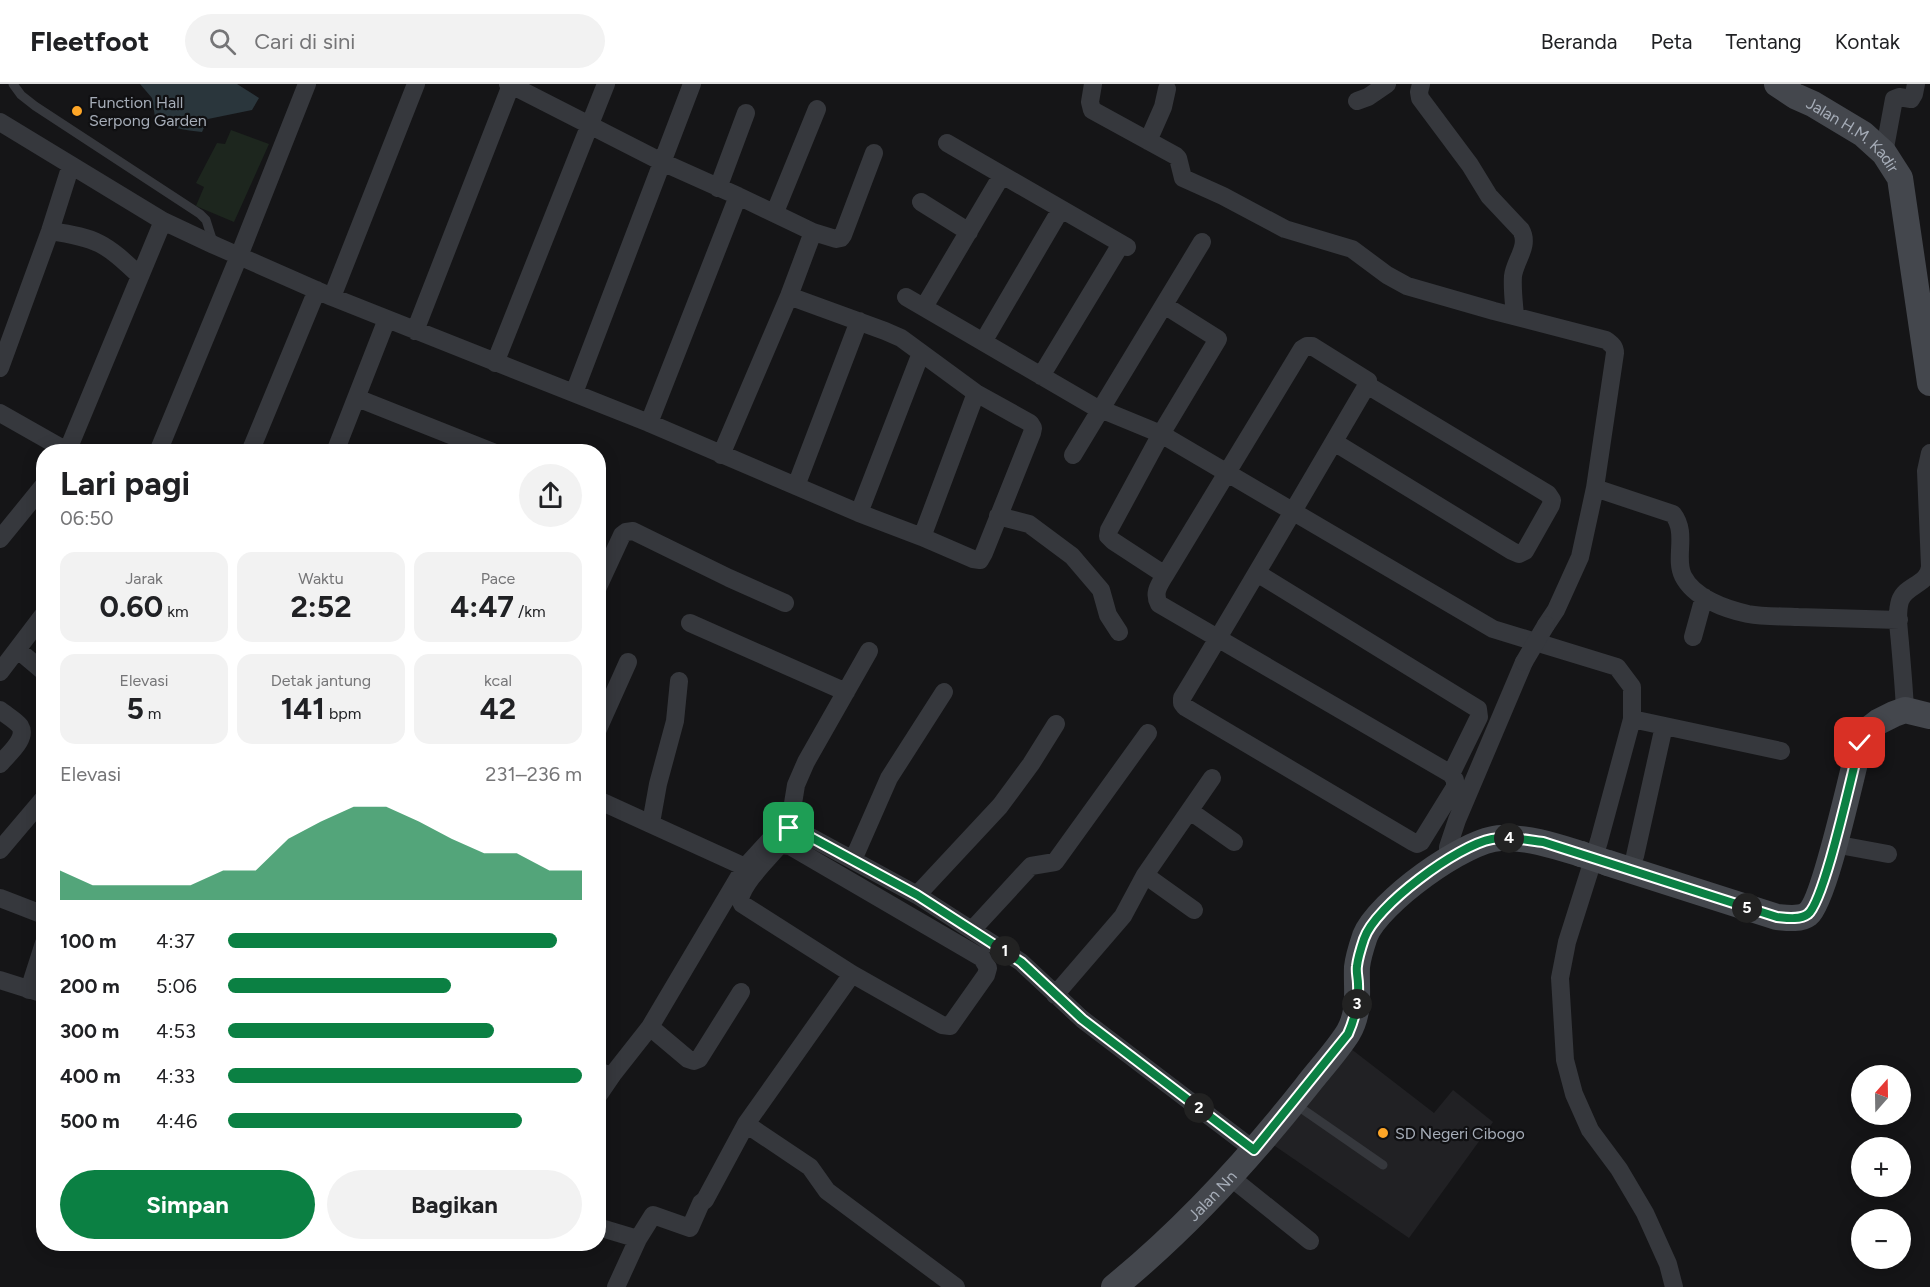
<!DOCTYPE html>
<html lang="id">
<meta charset="utf-8">
<style>
:root{--surface:#fff;--page:#f2f2f2;--text:#202124;--muted:#757577;--line:#e0e0e0;--accent:#0b8043}
body{margin:0;font-family:Figtree,sans-serif;background:var(--page);color:var(--text);height:100vh;display:flex;flex-direction:column;font-size:22px;white-space:nowrap}
*{box-sizing:border-box;margin:0}
p{font-size:20px;color:var(--muted)}
.icon{flex:none;width:33px;height:33px;fill:none;stroke:currentColor;stroke-width:2;stroke-linecap:round;stroke-linejoin:round}
.map{position:relative;flex:1;overflow:hidden}
.details{position:absolute;left:36px;top:360px;width:570px;height:807px;display:flex;flex-direction:column;background:var(--surface);border-radius:24px;box-shadow:0 3px 15px #0003}
.details>*{flex:none}
.needle{width:39px;rotate:20deg}
.controls{position:absolute;left:1851px;top:981px;display:grid;gap:12px}
.controls a{display:grid;place-items:center;width:60px;height:60px;border-radius:50%;background:var(--surface);box-shadow:0 3px 15px #0003;font-size:30px}
.pin{position:absolute;display:grid;place-items:center;width:51px;height:51px;color:#fff;margin:-26px;border-radius:12px;box-shadow:0 3px 9px #0006}
.km{position:absolute;width:30px;height:30px;margin:-15px;border-radius:50%;background:#222;color:#fff;font-size:16px;line-height:30px;text-align:center}
.round{display:grid;place-items:center;flex:none;width:63px;height:63px;border-radius:32px;background:var(--page)}
.headline{display:flex;align-items:center;justify-content:space-between;height:102px;padding:0 24px}
h1{font-size:33px;font-weight:700;line-height:45px}
.metrics{display:grid;grid-template-columns:repeat(3,1fr);gap:9px;height:102px;padding:6px 24px}
.metrics div{display:grid;align-content:center;border-radius:15px;background:var(--page);text-align:center}
.metrics b{font-size:30px;font-weight:700}
.metrics small{font-size:16px;font-weight:400}
.metrics p{font-size:16px}
.chart{height:168px;padding:12px 24px}
.chart p{display:flex;justify-content:space-between}
.chart svg{width:100%;height:108px;margin-top:6px;fill:var(--accent);opacity:.7}
.cta{display:flex;gap:12px;margin-top:auto;padding:12px 24px}
.cta a{flex:1;height:69px;border-radius:36px;background:var(--accent);color:#fff;font-size:24px;font-weight:700;line-height:69px;text-align:center}
.cta a+a{background:var(--page);color:var(--text)}
ul{padding:0 24px;list-style:none;font-size:20px}
li{display:grid;grid-template-columns:96px 72px 1fr;align-items:center;height:45px}
li i{height:15px;border-radius:8px;background:var(--accent)}
header{display:flex;align-items:center;gap:36px;box-sizing:border-box;height:84px;padding:0 30px;background:var(--surface);border-bottom:2px solid var(--line)}
header strong{font-size:28px}
nav{display:flex;gap:33px;margin-inline-start:auto;font-size:21px}
.search{width:420px;height:54px;background:var(--page);display:flex;align-items:center;gap:15px;box-sizing:border-box;padding:0 21px;border-radius:33px;color:var(--muted);font-size:22px}
.map>svg:first-child{display:block}
.built{fill:#212124}
.green{fill:#1d261e}
.water{fill:#2a363c}
.lines{fill:none;stroke-linecap:round;stroke-linejoin:round}
.lane{stroke:#36383d;stroke-width:9}
.street{stroke:#36383d;stroke-width:18}
.secondary{stroke:#44474d;stroke-width:26}
.street-bridge{stroke:#36383d;stroke-width:18}
.secondary-bridge{stroke:#44474d;stroke-width:26}
.route-casing{stroke:#fff;stroke-width:12}
.route{stroke:#0b8043;stroke-width:8}
.poi-dot{fill:#fea627;stroke:#101012;stroke-width:2}
.labels{text-anchor:middle;stroke-width:4.5;stroke-linejoin:round;paint-order:stroke}
.poi-label{font-size:16px;fill:#a6adb8;stroke:#101012;text-anchor:start}
.street-label{font-size:16px;fill:#a6adb8;stroke:#101012}
</style>
<header>
<strong>Fleetfoot</strong>
<div class="search"><svg class="icon" aria-label="search" viewBox="0 0 24 24"><circle cx="10" cy="10" r="6"/><path d="M15 15l6 6"/></svg>Cari di sini</div>
<nav><a>Beranda</a><a>Peta</a><a>Tentang</a><a>Kontak</a></nav>
</header>
<div class="map">
<svg width="1930" height="1203" viewBox="0 0 1930 1203">
<rect width="100%" height="100%" fill="#151517"/>
<path class="built" d="M1346,961l88,68 19,-23 40,32 -84,116 -137,-94z"/>
<path class="green" d="M231,46l38,14 -35,78 -38,-16 8,-19 -8,-4 21,-40 8,1z"/>
<path class="water" d="M140,0h97l22,14 -7,12 -44,9 -6,13c-17,-2 -33,-3 -47,-15l-3,-19z"/>
<g class="lines">
<path class="lane" d="M13,0l8,11 14,11 165,108 6,6 8,25
M1295,1020l88,61"/>
<path class="street" d="M1093,0l-3,18 2,8 84,46 2,2 5,20 40,18 62,33 67,20 35,26 20,11 87,25 112,29c5,4 9,6 9,13l-20,135 78,26c15,19 1,44 10,62 11,22 42,33 65,38 16,3 34,2 50,3 34,1 67,2 101,3
M1421,0l-2,8 1,6 50,67 19,31 32,34c9,16 -6,30 -8,46 -1,13 1,27 2,40
M511,1l151,77 76,34 75,36 23,7 5,-1 2,-3 31,-82
M1357,17l11,-4 19,-13
M0,38l163,99 51,24 118,52 317,126 210,90 63,24 51,22 7,1 4,-7 48,-120 1,-5 -3,-5 -54,-30 -75,-55 -16,-7 -96,-35
M1148,57l15,-34 4,-18
M947,59l180,104
M1884,69l10,-54 5,-2 12,2 3,-5 2,-10
M718,104l28,-75
M921,118l48,30
M775,128l42,-103
M50,147c48,7 55,12 90,45
M332,213l84,-213
M906,213l187,109 68,28 332,195 124,38 15,20v32l-33,122 -32,101 -7,36 5,82 9,34 16,36 29,39 26,44 23,51 6,23
M1164,221l54,34 -57,95 -52,96 -1,6 5,5 52,34
M924,223l78,-132
M415,247l96,-246 -3,-1
M983,258l78,-133
M495,279l111,-279
M0,284l50,-137 21,-66
M1041,292l80,-132
M574,309l118,-309
M357,314l136,54
M0,329l67,38
M649,339l89,-227
M1334,358l178,109 7,3 6,-3 26,-46 1,-5 -4,-6 -181,-109
M67,368l96,-231
M158,368l81,-196 68,-172
M250,368l67,-162
M335,368l52,-133
M1930,369l-4,18 4,95
M721,371l68,-159 24,-64
M1073,371l129,-213
M796,402l63,-165
M859,429l62,-160
M998,432l31,8 43,32 29,34 7,25 11,17
M922,453l54,-144
M0,455l44,-54
M1257,489l221,136 1,8 -28,57
M598,503l24,-52 4,-3 7,-1 96,47 56,25
M690,539l156,69
M1546,541l10,-15 24,-53 15,-69
M1693,553l11,-40
M18,566l26,22
M0,588l44,-58
M1185,623l228,135 4,2 4,-2 34,-55v-7l-4,-6 -292,-170c-6,-11 0,-19 6,-29l137,-226 5,-3h5l56,35 -1,4c-61,104 -122,209 -185,313v5l3,4
M0,626c6,5 15,10 20,16 8,13 -13,29 -20,38
M1905,626c-1,-22 -3,-44 -5,-67 -1,-13 -4,-29 0,-42 5,-16 28,-16 30,-34
M1632,635l149,32
M598,645l30,-67
M598,716l147,67 33,-36 11,-3 14,5 114,62 104,67 61,57 172,131
M1190,727l44,31
M651,739l7,-39 17,-63 4,-40
M789,744l7,-43 10,-23 63,-111
M1834,760l54,10
M781,761l9,1 192,112 6,10 -2,7 -36,51 -8,-1 -90,-51 -110,-70 -2,-5c4,-17 26,-38 38,-52z
M0,766l44,-52
M1635,772l29,-130
M1448,775v-12l9,-27 67,-158
M853,776l36,-82 55,-86
M1145,791l49,35
M917,811l83,-89 31,-42 25,-40
M0,814l44,17
M972,846l59,-64 24,-4 93,-129
M0,896l44,14
M29,906l15,-47
M1055,911l68,-79 22,-41 67,-97
M650,943l38,32 6,2 5,-2 42,-67
M598,986l8,5 7,-1 37,-47 90,-152
M598,1012l15,-22
M746,1040l64,43 17,24 129,96
M1229,1092l81,65
M598,1143l40,12
M616,1203l22,-48 15,-24 37,13 11,-25 4,-3 41,-76 106,-150"/>
<g class="secondary">
<path id="s1" d="M1777,0l18,12 18,8 50,30 21,19 16,25 30,205"/>
<path d="M1608,779l169,54c10,1 23,3 31,-3 17,-14 44,-142 52,-171l5,-11 13,-10 16,-8 11,-4 25,6"/>
<path id="s2" d="M1114,1203c71,-58 136,-129 192,-200 13,-17 30,-35 42,-54 13,-22 8,-43 9,-66 1,-10 5,-22 8,-31 13,-33 100,-97 136,-98 27,-1 54,8 80,16"/>
</g>
<path class="street-bridge" d="M1524,578l22,-37"/>
<path class="secondary-bridge" d="M1581,770l27,9"/>
</g>
<g class="lines">
<defs>
<path id="route" d="M789,744l14,5 114,62 104,67 61,57 172,131 94,-116c7,-16 11,-32 10,-50 0,-6 -2,-12 -1,-18 1,-9 4,-18 7,-27 11,-33 94,-94 128,-100 17,-3 34,1 51,3l234,75c10,1 23,3 31,-3 17,-14 44,-142 52,-171"/>
</defs>
<use href="#route" class="route-casing"/>
<use href="#route" class="route"/>
</g>
<g class="poi-dot">
<circle cx="77" cy="27" r="6"/>
<circle cx="1383" cy="1049" r="6"/>
</g>
<g class="labels">
<g class="poi-label">
<text x="89" y="24">Function Hall<tspan x="89" dy="18">Serpong Garden</tspan></text>
<text x="1395" y="1055">SD Negeri Cibogo</text>
</g>
<g class="street-label">
<text dy="6" stroke="none"><textPath href="#s1" startOffset="92">Jalan H.M. Kadir</textPath></text>
<text dy="6" stroke="none"><textPath href="#s2" startOffset="134">Jalan Nn</textPath></text>
</g>
</g>
</svg>
<div class="controls">
<a><svg class="needle" viewBox="-14 -14 28 28"><path d="M0-13l5 13h-10z" fill="#e53935"/><path d="M0 13l5-13h-10z" fill="#757577"/></svg></a>
<a>+</a>
<a>−</a>
</div>
<div class="pin" style="left:789px;top:744px;background:#1e9e55"><svg class="icon" aria-label="arrive" viewBox="0 0 24 24"><path d="M6 21V4h12l-3 4 3 4H6"/></svg></div>
<div class="pin" style="left:1860px;top:659px;background:#d93025"><svg class="icon" aria-label="check" viewBox="0 0 24 24"><path d="M5 12l5 5 9-10"/></svg></div>
<b class="km" style="left:1005px;top:867px">1</b>
<b class="km" style="left:1199px;top:1024px">2</b>
<b class="km" style="left:1357px;top:920px">3</b>
<b class="km" style="left:1509px;top:754px">4</b>
<b class="km" style="left:1747px;top:824px">5</b>
<section class="details">
<div class="headline"><div><h1>Lari pagi</h1><p>06:50</p></div><a class="round"><svg class="icon" aria-label="share" viewBox="0 0 24 24"><path d="M12 15V3M7 8l5-5 5 5M5 13v7h14v-7"/></svg></a></div>
<div class="metrics">
<div><p>Jarak</p><b>0.60<small> km</small></b></div>
<div><p>Waktu</p><b>2:52</b></div>
<div><p>Pace</p><b>4:47<small> /km</small></b></div>
</div>
<div class="metrics">
<div><p>Elevasi</p><b>5<small> m</small></b></div>
<div><p>Detak jantung</p><b>141<small> bpm</small></b></div>
<div><p>kcal</p><b>42</b></div>
</div>
<div class="chart"><p><span>Elevasi</span>231–236 m</p>
<svg viewBox="0 0 160 44" preserveAspectRatio="none"><path d="M0 44V32L10 38L20 38L30 38L40 38L50 32L60 32L70 19L80 12L90 6L100 6L110 12L120 19L130 25L140 25L150 32L160 32V44z"/></svg>
</div>
<ul>
<li><b>100 m</b>4:37<i style="width:93%"></i></li>
<li><b>200 m</b>5:06<i style="width:63%"></i></li>
<li><b>300 m</b>4:53<i style="width:75%"></i></li>
<li><b>400 m</b>4:33<i style="width:100%"></i></li>
<li><b>500 m</b>4:46<i style="width:83%"></i></li>
</ul>
<div class="cta"><a>Simpan</a><a>Bagikan</a></div>
</section>
</div>
